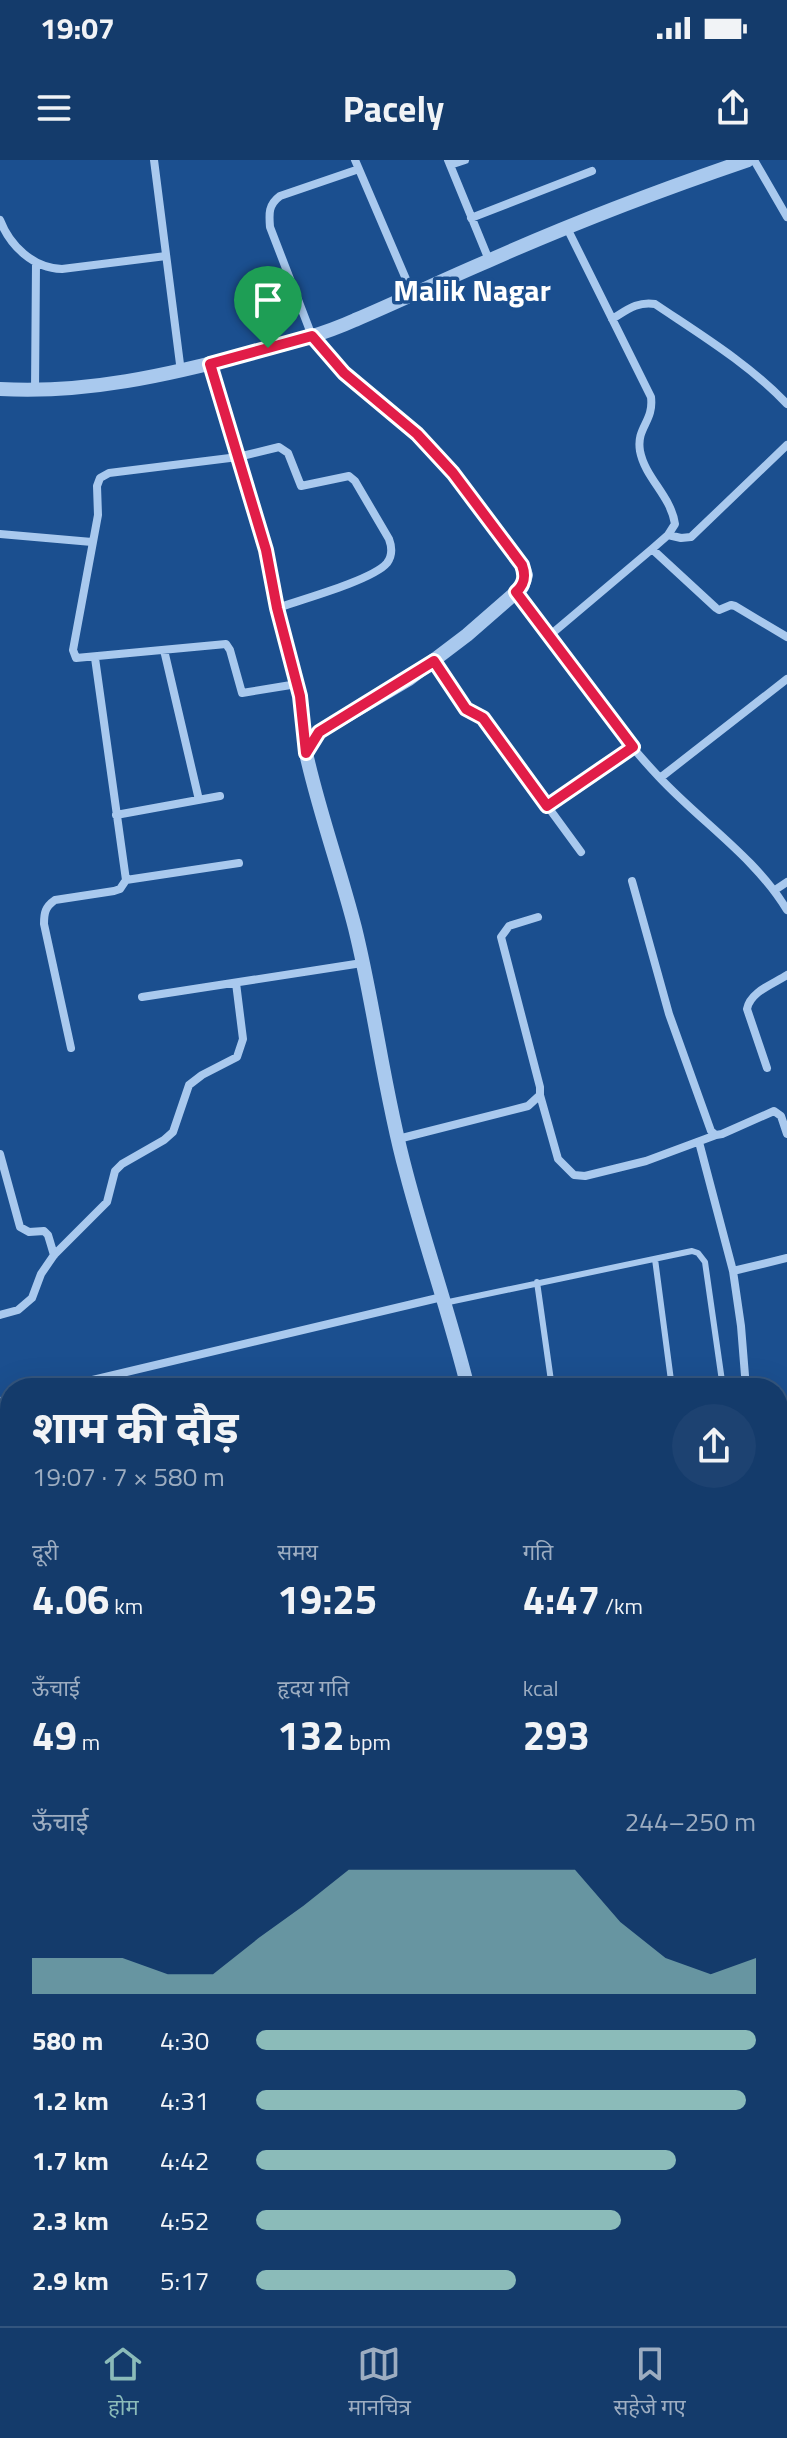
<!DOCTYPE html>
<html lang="hi">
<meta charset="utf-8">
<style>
:root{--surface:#143b6b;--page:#1d4271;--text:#f1f3f6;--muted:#9dadc1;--line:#33557e;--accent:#8bbbb9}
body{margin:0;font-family:"Titillium Web","Noto Sans Devanagari",sans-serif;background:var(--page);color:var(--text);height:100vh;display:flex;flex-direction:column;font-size:30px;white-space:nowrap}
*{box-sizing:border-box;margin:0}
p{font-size:26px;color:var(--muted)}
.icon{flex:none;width:44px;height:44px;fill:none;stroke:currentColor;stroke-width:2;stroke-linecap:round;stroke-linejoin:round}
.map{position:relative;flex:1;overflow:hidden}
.side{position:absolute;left:0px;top:1218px;width:788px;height:948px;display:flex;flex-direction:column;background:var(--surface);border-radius:32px 32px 0 0;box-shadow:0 8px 32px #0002,0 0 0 2px var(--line)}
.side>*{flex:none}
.pin{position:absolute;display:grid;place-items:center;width:68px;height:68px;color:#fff;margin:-82px -34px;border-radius:50% 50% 50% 0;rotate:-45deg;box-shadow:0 0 8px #0007}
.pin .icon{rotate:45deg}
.round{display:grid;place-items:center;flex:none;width:84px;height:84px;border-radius:42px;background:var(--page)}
.summary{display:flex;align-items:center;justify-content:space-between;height:136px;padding:0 32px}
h1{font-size:44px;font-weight:700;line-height:60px}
.figures{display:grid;grid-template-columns:repeat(3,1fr);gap:12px;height:136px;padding:8px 32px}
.figures div{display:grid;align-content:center}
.figures b{font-size:40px;font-weight:700}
.figures small{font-size:22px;font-weight:400}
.figures p{font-size:22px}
.chart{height:224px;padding:16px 32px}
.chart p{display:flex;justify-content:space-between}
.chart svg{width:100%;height:144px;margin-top:8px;fill:var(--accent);opacity:.7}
ul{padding:0 32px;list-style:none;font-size:26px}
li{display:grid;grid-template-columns:128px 96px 1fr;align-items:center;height:60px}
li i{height:20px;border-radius:10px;background:var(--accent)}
.status{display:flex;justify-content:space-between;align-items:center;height:56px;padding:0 40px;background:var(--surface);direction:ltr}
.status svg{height:22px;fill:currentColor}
header{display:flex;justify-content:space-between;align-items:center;height:104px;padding:0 32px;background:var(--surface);font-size:36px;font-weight:700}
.dock{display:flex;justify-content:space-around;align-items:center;height:112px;border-top:2px solid var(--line);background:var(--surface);font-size:22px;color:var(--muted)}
.dock a{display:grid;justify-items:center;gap:4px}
.dock .active{color:var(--accent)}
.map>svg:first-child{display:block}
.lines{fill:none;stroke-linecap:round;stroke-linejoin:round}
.service{stroke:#a9c9ee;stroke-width:6}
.minor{stroke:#a9c9ee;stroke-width:8}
.tertiary{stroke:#a9c9ee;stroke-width:14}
.route-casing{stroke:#fff;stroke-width:16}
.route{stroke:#e11d48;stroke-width:10}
.labels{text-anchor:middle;stroke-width:7;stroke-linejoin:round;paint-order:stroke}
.neighbourhood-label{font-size:30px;font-weight:bold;fill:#fff;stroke:#1b4f8f}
</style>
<div class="status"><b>19:07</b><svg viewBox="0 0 49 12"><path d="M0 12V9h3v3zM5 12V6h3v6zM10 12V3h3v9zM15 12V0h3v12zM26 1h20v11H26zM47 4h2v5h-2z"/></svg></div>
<header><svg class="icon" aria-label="menu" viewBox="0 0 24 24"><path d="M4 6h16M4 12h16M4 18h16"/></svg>Pacely<svg class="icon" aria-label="share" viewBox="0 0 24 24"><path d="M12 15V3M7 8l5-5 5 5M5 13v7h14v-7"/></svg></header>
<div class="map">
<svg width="787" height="2166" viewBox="0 0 787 2166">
<rect width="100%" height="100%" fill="#1b4f8f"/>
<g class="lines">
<path class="service" d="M655,1099l17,129
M537,1122l15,106
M444,1143l248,-52 6,2 7,9 18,126"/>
<path class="minor" d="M154,0l27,212
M355,0l57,133
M448,0l41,100
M754,0l33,57
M450,5l15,-5
M471,58l121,-47
M0,60c10,26 33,48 62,49l104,-13
M612,159c15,-9 26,-18 43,-15 46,31 94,60 132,100
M312,176l-42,-109c-1,-13 -2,-22 10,-31l79,-27
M210,204l56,186 11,58 23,88 6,52
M35,231l1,-128
M0,374l92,8
M668,375l13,3 10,-1 96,-92
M652,389l64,59 3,2 12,-5 4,1 52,31
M516,432c47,62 90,129 143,185 42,45 96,80 128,133
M277,448c23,-8 96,-28 110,-45 6,-8 5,-16 2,-24l-34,-58 -6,-5 -48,10 -13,-33 -9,-6 -41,10 -129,16 -9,5 -3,8 1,29 -25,135 3,8 150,-14 4,6 12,43 55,-9
M549,476l103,-87 16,-14 7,-11c-4,-28 -30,-46 -35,-73 -4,-24 14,-29 11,-54l-84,-169
M164,490l35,150
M434,501l32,48 17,9 98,134
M660,618l127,-99
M547,646l86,-59
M116,655l104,-19
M126,720l113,-17
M632,721l37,133 42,117 5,4 6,-1 52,-23 7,5 6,18
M775,730l12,-8
M142,837l220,-34
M71,888l-27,-124c0,-11 1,-17 11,-24l59,-9 6,-2 6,-9 -31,-222
M767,908l-20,-59c3,-17 26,-25 40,-34
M540,935l18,64 16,16 11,1 61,-15 70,-26
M398,979l130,-33 12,-11v-8l-39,-150 8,-11 29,-9
M699,982l34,129 8,55 5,62
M0,994l20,73 9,5 15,-1 4,4 6,20
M733,1111l54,-13
M0,1155l18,-5 14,-12 9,-24 13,-19 53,-53 8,-31 7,-7 42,-24 9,-8 16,-47 13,-10 35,-18 6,-18 -7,-56
M59,1228l383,-91
M0,1241l10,-2
M778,1465h9
M778,1616l9,-1
M0,1692l10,-2
M0,1793l10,-2
M0,1817l10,57
M778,1881l9,-1
M0,1946l10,-1
M0,2128l10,-1
M694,2156l2,10
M757,2156l2,10"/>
<path class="tertiary" d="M312,176l32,37 73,61 36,39 69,92 4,10 -4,12 -55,48 -58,44 -90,53 -13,21c13,59 34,116 49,175 20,81 29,164 51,244 19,73 44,143 62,216
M0,229c85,5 169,-14 251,-36 35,-9 71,-18 104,-33 45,-19 88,-40 133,-59 85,-38 172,-71 260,-101
M559,2156l1,10"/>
</g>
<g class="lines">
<defs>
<path id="route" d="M312,176l32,37 73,61 36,39 69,92c4,11 3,19 -6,27l117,155 -86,59 -64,-88 -17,-9 -32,-48 -115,71 -13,21 -6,-57 -23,-88 -11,-58 -56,-186z"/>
</defs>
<use href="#route" class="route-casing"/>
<use href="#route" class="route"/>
</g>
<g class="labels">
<g class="neighbourhood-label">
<text x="472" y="141">Malik Nagar</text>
</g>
</g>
</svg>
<div class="pin" style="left:268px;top:188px;background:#1e9e55"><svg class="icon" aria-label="arrive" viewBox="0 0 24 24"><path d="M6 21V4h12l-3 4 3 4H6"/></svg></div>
<section class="side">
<div class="summary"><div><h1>शाम की दौड़</h1><p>19:07 · 7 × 580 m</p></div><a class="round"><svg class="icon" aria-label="share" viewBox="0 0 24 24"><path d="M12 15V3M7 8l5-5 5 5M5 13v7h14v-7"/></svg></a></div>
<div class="figures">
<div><p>दूरी</p><b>4.06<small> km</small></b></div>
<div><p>समय</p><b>19:25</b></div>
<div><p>गति</p><b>4:47<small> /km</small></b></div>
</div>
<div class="figures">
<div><p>ऊँचाई</p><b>49<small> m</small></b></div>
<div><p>हृदय गति</p><b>132<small> bpm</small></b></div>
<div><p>kcal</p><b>293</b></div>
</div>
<div class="chart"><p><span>ऊँचाई</span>244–250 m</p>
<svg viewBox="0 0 160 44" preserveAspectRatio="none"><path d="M0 44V33L10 33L20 33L30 38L40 38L50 27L60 17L70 6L80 6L90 6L100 6L110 6L120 6L130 22L140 33L150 38L160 33V44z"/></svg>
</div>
<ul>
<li><b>580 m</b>4:30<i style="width:100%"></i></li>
<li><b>1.2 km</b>4:31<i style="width:98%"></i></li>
<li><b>1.7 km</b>4:42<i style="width:84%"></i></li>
<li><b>2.3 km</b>4:52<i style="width:73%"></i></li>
<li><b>2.9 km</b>5:17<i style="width:52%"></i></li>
</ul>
</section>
</div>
<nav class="dock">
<a class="active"><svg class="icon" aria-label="home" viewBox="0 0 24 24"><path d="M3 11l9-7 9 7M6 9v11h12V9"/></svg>होम</a>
<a><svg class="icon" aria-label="map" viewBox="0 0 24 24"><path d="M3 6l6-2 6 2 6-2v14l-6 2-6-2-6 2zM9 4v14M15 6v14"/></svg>मानचित्र</a>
<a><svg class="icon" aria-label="saved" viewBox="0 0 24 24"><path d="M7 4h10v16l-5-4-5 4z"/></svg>सहेजे गए</a>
</nav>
